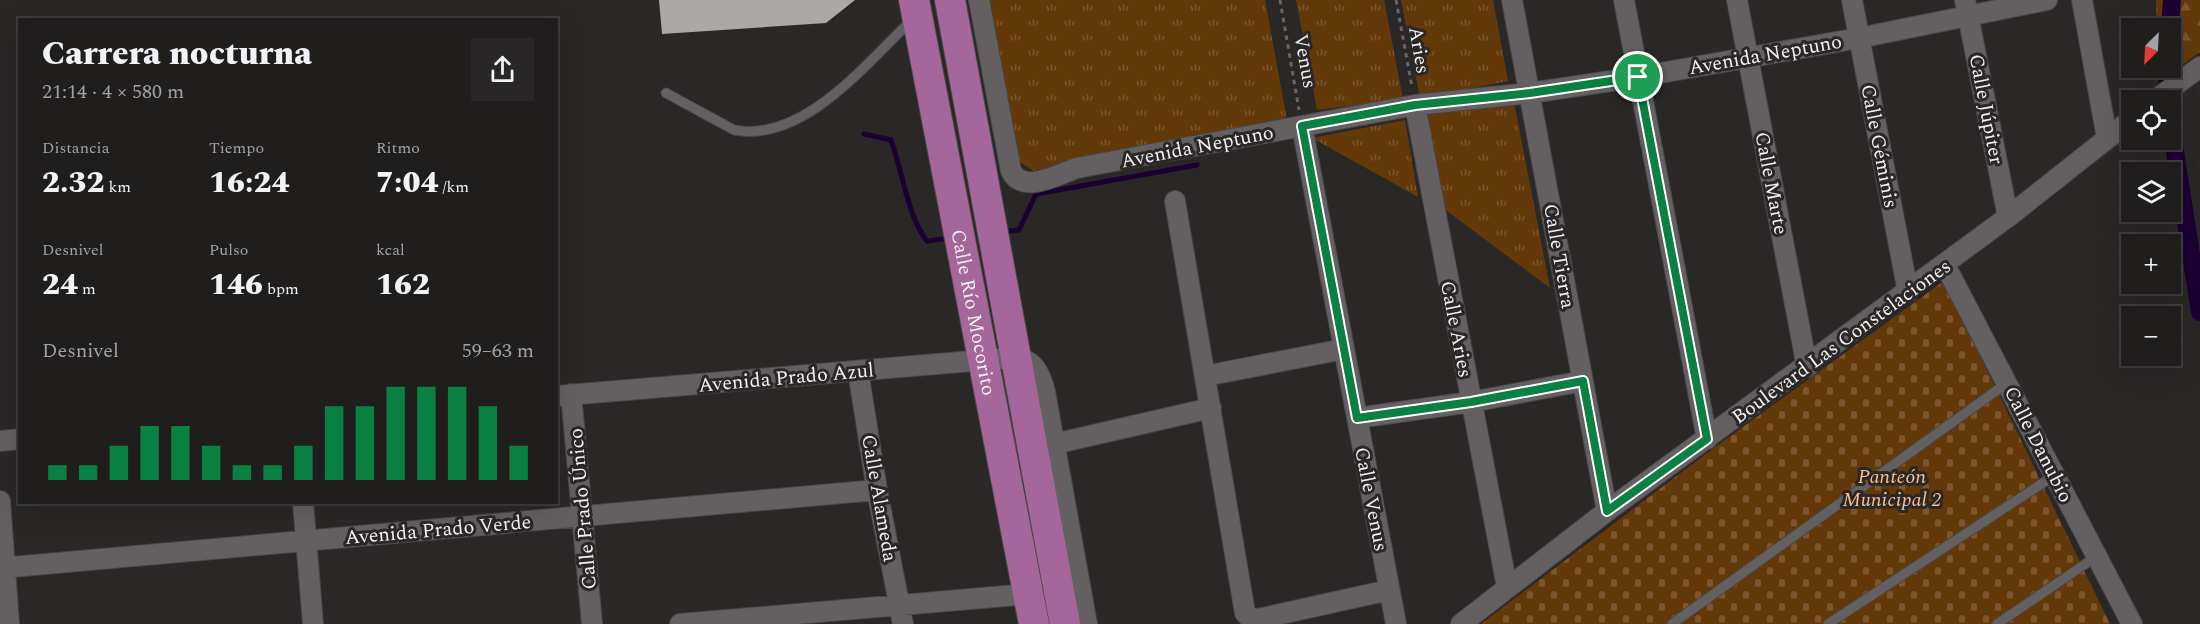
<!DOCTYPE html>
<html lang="es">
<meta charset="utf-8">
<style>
:root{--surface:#201d1d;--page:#282626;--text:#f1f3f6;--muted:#a2a2a4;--line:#3d3b3b;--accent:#0b8043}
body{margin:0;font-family:Spectral,serif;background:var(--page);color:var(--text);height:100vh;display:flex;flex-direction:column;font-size:22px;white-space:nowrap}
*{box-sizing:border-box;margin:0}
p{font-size:20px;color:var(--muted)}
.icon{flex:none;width:33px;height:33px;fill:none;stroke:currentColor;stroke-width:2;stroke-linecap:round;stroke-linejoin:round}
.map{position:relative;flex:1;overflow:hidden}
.panel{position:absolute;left:18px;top:18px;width:540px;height:486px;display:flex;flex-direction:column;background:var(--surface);border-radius:0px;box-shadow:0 6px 24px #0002,0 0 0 2px var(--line)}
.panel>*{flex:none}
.needle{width:39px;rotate:204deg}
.tools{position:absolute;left:2121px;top:18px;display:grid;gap:12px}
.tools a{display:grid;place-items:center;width:60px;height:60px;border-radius:0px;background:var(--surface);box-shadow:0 6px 24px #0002,0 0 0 2px var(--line);font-size:30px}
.pin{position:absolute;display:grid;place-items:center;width:51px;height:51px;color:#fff;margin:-26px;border:3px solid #fff;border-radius:50%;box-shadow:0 2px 6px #0007}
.round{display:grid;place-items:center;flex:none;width:63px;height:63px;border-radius:0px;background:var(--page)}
.headline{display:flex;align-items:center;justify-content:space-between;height:102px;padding:0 24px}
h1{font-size:33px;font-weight:800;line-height:45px}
.metrics{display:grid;grid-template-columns:repeat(3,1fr);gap:9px;height:102px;padding:6px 24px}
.metrics div{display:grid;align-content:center}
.metrics b{font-size:30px;font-weight:800}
.metrics small{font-size:16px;font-weight:400}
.metrics p{font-size:16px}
.chart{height:168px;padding:12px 24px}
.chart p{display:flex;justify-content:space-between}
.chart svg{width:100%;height:108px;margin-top:6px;stroke:var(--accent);stroke-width:6}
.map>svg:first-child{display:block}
.grass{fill:url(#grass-tufts)}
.forest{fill:url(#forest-firs)}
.cemetery{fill:url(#cemetery-stones)}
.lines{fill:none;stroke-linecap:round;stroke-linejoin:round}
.stream{stroke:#1a0132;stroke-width:5}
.canal{stroke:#1a0132;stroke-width:18}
.building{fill:#aca8a7}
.lane-casing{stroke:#484646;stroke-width:11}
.street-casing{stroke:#484646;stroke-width:22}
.primary-casing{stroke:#484646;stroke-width:32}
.path{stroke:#686565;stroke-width:3;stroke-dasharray:4.5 4.5;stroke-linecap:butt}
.lane{stroke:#646061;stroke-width:9}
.street{stroke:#646061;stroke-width:20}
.primary{stroke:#a5669b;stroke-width:30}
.route-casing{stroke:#fff;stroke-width:12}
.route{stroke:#0b8043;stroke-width:8}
.labels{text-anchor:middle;stroke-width:6;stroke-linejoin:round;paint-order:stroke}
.street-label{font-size:20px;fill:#f2f0f0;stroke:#2a2727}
.park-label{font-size:20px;font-style:italic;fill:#fdc08b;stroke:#2a2727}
</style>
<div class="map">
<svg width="2200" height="624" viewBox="0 0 2200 624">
<defs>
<pattern id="grass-tufts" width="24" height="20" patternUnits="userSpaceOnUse" patternTransform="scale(1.5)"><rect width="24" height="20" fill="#64390a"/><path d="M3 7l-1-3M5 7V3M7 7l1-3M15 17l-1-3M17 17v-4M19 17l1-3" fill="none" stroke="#7b562e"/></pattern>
<pattern id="forest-firs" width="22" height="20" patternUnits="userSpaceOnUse" patternTransform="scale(1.5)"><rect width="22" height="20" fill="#64390a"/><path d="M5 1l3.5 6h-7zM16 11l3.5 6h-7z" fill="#7b562e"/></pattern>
<pattern id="cemetery-stones" width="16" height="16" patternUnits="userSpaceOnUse" patternTransform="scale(1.5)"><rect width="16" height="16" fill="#64390a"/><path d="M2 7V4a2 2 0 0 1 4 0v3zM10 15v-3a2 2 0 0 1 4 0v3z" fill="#7b562e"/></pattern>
</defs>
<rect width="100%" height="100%" fill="#2a2727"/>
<path class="grass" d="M990,0h275l22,120 -253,51 -16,-10z
M1296,0h88l19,99 -86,11z
M1401,0h92l15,81 -88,17z
M1514,102l36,186 -111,-83 -17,-89z
M1405,120l13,77 -106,-59z"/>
<path class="forest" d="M2156,0h44v52l-38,27 -6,-11h14v-40h-14z"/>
<path class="cemetery" d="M1944,281l166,343h-629l230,-174z"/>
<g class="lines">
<path class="stream" d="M864,134l27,6c11,30 17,78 36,101l24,-3
M1002,232l17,-2 17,-36 161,-29"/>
<path class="canal" d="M2170,28l2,-28
M2167,68l2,32
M2170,120l30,192"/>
</g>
<path class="building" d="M659,0h196l-29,23 -164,11z"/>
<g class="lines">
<defs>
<path id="lane" d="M666,93l68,37c70,13 131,-66 177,-109
M1672,624l335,-241
M1828,624l227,-149
M1997,624l100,-68"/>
<path id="street" d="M979,0l32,171c12,24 48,3 66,-3l338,-63 115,-12 108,-16 221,-39 188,-38
M1512,0l95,511
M1624,0l83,439
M1737,0l70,367
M1852,0l56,292
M1965,0l43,217
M2082,0l25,138
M2155,100l45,-33
M1415,105l92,482
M1302,126l94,498
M1175,201l70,412 5,5 8,1 131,-29
M1945,265l187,359
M858,371l19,119 26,134
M1205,376l139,-27
M571,394l21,230
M556,396l428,-36c35,-2 51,-9 61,32l42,232
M1357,418l114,-16 112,-21
M0,441l20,-2
M1054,444l157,-36
M0,501l9,123
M303,502l10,122
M0,568l877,-78
M680,624l348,-30
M1461,624l146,-113 401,-294 124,-98"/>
<g id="primary">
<path id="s1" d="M914,0l120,624"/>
<path d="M950,0l115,624"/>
</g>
</defs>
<use href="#lane" class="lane-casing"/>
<use href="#street" class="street-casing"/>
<use href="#primary" class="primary-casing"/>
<path class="path" d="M1280,0l19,110
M1396,0l16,87"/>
<use href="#lane" class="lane"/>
<use href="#street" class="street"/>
<use href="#primary" class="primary"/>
</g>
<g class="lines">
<defs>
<path id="route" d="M1638,77l69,362 -100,72 -24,-130 -112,21 -114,16 -55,-292 113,-21 115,-12z"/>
</defs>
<use href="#route" class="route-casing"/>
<use href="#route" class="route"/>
</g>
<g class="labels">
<g class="street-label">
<text transform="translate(1420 50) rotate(80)" y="7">Aries</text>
<text transform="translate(1765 54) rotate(-10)" y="7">Avenida Neptuno</text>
<text transform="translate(1306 61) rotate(80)" y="7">Venus</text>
<text transform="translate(1987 109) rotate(79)" y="7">Calle Júpiter</text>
<text transform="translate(1197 146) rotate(-11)" y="7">Avenida Neptuno</text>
<text transform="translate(1880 146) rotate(79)" y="7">Calle Géminis</text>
<text transform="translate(1772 183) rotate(79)" y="7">Calle Marte</text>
<text transform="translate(1560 256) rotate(80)" y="7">Calle Tierra</text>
<text dy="7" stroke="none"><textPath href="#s1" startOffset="318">Calle Río Mocorito</textPath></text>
<text transform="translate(1457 329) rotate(79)" y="7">Calle Aries</text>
<text transform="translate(1841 341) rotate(-36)" y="7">Boulevard Las Constelaciones</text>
<text transform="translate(786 377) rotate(-5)" y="7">Avenida Prado Azul</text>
<text transform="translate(2039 444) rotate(63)" y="7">Calle Danubio</text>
<text transform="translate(880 498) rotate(80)" y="7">Calle Alameda</text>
<text transform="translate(1372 499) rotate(79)" y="7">Calle Venus</text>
<text transform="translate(582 509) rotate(-95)" y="7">Calle Prado Único</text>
<text transform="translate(438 529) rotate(-5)" y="7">Avenida Prado Verde</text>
</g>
<g class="park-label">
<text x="1892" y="483">Panteón<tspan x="1892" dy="23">Municipal 2</tspan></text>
</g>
</g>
</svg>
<div class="tools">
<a><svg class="needle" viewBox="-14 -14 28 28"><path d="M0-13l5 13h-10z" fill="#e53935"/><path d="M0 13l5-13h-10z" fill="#a2a2a4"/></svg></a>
<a><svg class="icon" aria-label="locate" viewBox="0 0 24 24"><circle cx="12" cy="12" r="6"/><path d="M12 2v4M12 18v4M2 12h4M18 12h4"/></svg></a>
<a><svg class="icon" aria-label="layers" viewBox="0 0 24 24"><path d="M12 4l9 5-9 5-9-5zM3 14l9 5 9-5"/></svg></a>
<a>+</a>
<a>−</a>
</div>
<div class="pin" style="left:1638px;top:77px;background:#1e9e55"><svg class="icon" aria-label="arrive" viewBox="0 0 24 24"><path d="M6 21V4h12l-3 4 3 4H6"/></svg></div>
<section class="panel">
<div class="headline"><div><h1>Carrera nocturna</h1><p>21:14 · 4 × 580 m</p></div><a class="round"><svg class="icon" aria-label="share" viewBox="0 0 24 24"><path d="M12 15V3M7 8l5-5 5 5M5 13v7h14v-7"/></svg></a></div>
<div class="metrics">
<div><p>Distancia</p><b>2.32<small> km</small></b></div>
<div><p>Tiempo</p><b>16:24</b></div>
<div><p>Ritmo</p><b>7:04<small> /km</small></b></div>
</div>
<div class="metrics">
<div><p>Desnivel</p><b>24<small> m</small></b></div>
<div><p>Pulso</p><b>146<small> bpm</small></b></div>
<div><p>kcal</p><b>162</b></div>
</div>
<div class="chart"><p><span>Desnivel</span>59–63 m</p>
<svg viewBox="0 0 160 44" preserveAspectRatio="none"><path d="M5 44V38M15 44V38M25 44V30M35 44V22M45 44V22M55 44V30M65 44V38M75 44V38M85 44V30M95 44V14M105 44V14M115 44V6M125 44V6M135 44V6M145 44V14M155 44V30"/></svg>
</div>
</section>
</div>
